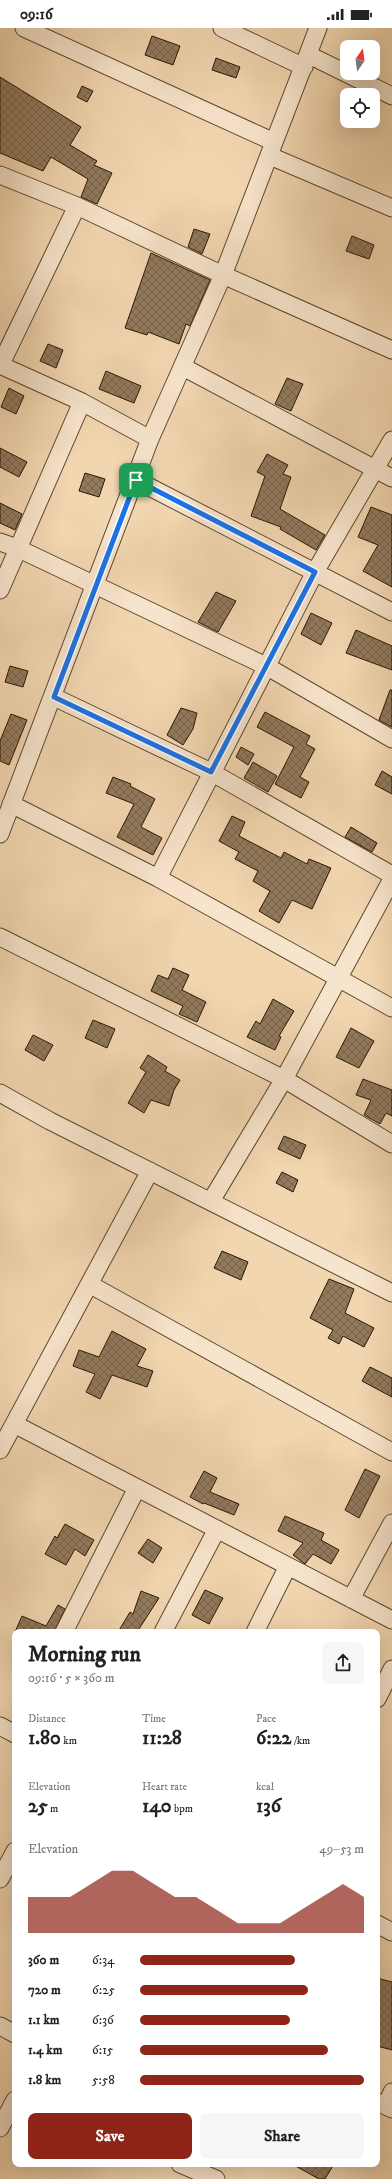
<!DOCTYPE html>
<meta charset="utf-8">
<style>
:root{--surface:#fff;--page:#f6f6f6;--text:#222;--muted:#767676;--accent:#8f2418}
body{margin:0;font-family:"IM FELL DW Pica",serif;background:var(--page);color:var(--text);height:100vh;display:flex;flex-direction:column;font-size:15px;white-space:nowrap}
*{box-sizing:border-box;margin:0}
p{font-size:13px;color:var(--muted)}
.icon{flex:none;width:22px;height:22px;fill:none;stroke:currentColor;stroke-width:2;stroke-linecap:round;stroke-linejoin:round}
.map{position:relative;flex:1;overflow:hidden}
.details{position:absolute;left:12px;top:1601px;width:368px;height:538px;display:flex;flex-direction:column;background:var(--surface);border-radius:8px;box-shadow:0 4px 16px #0002}
.details>*{flex:none}
.needle{width:26px;rotate:14deg}
.tools{position:absolute;left:340px;top:12px;display:grid;gap:8px}
.tools a{display:grid;place-items:center;width:40px;height:40px;border-radius:8px;background:var(--surface);box-shadow:0 4px 16px #0002;font-size:20px}
.pin{position:absolute;display:grid;place-items:center;width:34px;height:34px;color:#fff;margin:-17px;border-radius:8px;box-shadow:0 2px 6px #0006}
.round{display:grid;place-items:center;flex:none;width:42px;height:42px;border-radius:8px;background:var(--page)}
.headline{display:flex;align-items:center;justify-content:space-between;height:68px;padding:0 16px}
h1{font-size:22px;font-weight:700;line-height:30px}
.stats{display:grid;grid-template-columns:repeat(3,1fr);gap:6px;height:68px;padding:4px 16px}
.stats div{display:grid;align-content:center}
.stats b{font-size:20px;font-weight:700}
.stats small{font-size:11px;font-weight:400}
.stats p{font-size:11px}
.chart{height:112px;padding:8px 16px}
.chart p{display:flex;justify-content:space-between}
.chart svg{width:100%;height:72px;margin-top:4px;fill:var(--accent);opacity:.7}
.cta{display:flex;gap:8px;margin-top:auto;padding:8px 16px}
.cta a{flex:1;height:46px;border-radius:8px;background:var(--accent);color:#fff;font-size:16px;font-weight:700;line-height:46px;text-align:center}
.cta a+a{background:var(--page);color:var(--text)}
ul{padding:0 16px;list-style:none;font-size:13px}
li{display:grid;grid-template-columns:64px 48px 1fr;align-items:center;height:30px}
li i{height:10px;border-radius:5px;background:var(--accent)}
.status{display:flex;justify-content:space-between;align-items:center;height:28px;padding:0 20px;background:var(--surface);direction:ltr}
.status svg{height:11px;fill:currentColor}
.map>svg:first-child{display:block}
.building{fill:url(#building-cross-hatch);stroke:#291704}
.lines{fill:none;stroke-linecap:round;stroke-linejoin:round}
.minor-casing{stroke:#5b472f;stroke-width:19}
.minor{stroke:#f7e4cc;stroke-width:17}
.route-casing{stroke:#fff;stroke-width:8}
.route{stroke:#1a73e8;stroke-width:5}
</style>
<div class="status"><b>09:16</b><svg viewBox="0 0 49 12"><path d="M0 12V9h3v3zM5 12V6h3v6zM10 12V3h3v9zM15 12V0h3v12zM26 1h20v11H26zM47 4h2v5h-2z"/></svg></div>
<div class="map">
<svg width="392" height="2151" viewBox="0 0 392 2151">
<defs>
<pattern id="building-cross-hatch" width="8" height="8" patternUnits="userSpaceOnUse"><rect width="8" height="8" fill="#927a5d"/><path d="M0 0l8 8M0 8l8-8" fill="none" stroke="#77634b"/></pattern>
</defs>
<rect width="100%" height="100%" fill="#f2d6b0"/>
<filter id="stains"><feTurbulence type="fractalNoise" baseFrequency=".005" numOctaves="4"/><feColorMatrix values="0 0 0 0 .2 0 0 0 0 .09 0 0 0 0 .02 0 0 0 .5 -.17"/></filter>
<radialGradient id="worn" r=".72"><stop offset=".6" stop-color="#630" stop-opacity="0"/><stop offset="1" stop-color="#630" stop-opacity=".3"/></radialGradient>
<path class="building" d="M152,8l28,10 -7,19 -28,-10z
M216,30l24,9 -4,11 -24,-8z
M0,49l81,50 -11,18 27,16 -3,4 18,8 -15,31 -16,-7 7,-18 -37,-22 -8,14 -43,-18z
M82,58l11,5 -6,11 -10,-5z
M194,201l16,5 -8,20 -14,-7z
M352,208l22,9 -5,14 -23,-8z
M151,225l59,27 -20,46 -4,-2 -7,20 -31,-12 -1,3 -22,-7z
M48,316l15,6 -7,18 -16,-7z
M106,343l35,15 -7,17 -35,-14z
M287,350l16,6 -12,27 -16,-7z
M9,360l15,8 -8,18 -15,-7z
M0,420l27,14 -8,15 -19,-10z
M267,426l21,11 -5,9 8,3 -11,32 45,26 -9,15 -36,-21 1,-2 -30,-11 14,-40 -8,-4z
M85,445l20,6 -6,18 -20,-6z
M0,475l22,11 -7,16 -15,-7z
M371,479l21,8v72l-29,-16 15,-26 -20,-8z
M216,564l20,9 -18,31 -20,-10z
M311,585l21,10 -11,22 -20,-11z
M356,602l36,16v24l-46,-17z
M10,638l18,5 -5,16 -18,-5z
M390,662h2v37l-13,-7z
M181,680l16,5 -4,16 -10,16 -16,-10z
M265,684l45,24 -4,8 9,5 -15,28 9,5 -8,16 -26,-14 19,-37 -37,-20z
M11,686l16,6 -18,45 -9,-4v-20z
M241,719l13,7 -6,11 -12,-8z
M253,734l24,14 -9,16 -24,-14z
M382,743l10,6v17l-17,-9z
M113,749l18,7 -1,2 25,13 -14,28 21,11 -9,17 -36,-18 17,-33 -28,-11z
M232,788l13,6 -6,14 42,22 3,-6 23,12 2,-5 22,9 -19,41 -20,-9 -13,23 -20,-12 11,-20 -17,-10 5,-10 -23,-12 4,-7 -20,-11z
M351,799l26,16 -5,9 -27,-15z
M173,940l16,7 -7,15 24,12 -9,20 -18,-8 4,-8 -32,-15 7,-16 10,4z
M273,971l21,12 -15,25 2,1 -6,13 -28,-13 9,-16 4,3z
M93,992l22,9 -8,19 -22,-10z
M351,1000l23,13 -15,27 -23,-11z
M33,1007l20,10 -9,16 -19,-11z
M148,1027l19,12 -2,4 15,9 -6,10 -5,16 -18,-6 -7,13 -16,-10 18,-31 -6,-4z
M363,1051l29,11v26l-6,-3 -6,11 -16,-9 7,-15 -15,-5z
M284,1108l22,9 -6,14 -22,-10z
M282,1144l16,8 -5,12 -17,-9z
M222,1223l26,11 -7,18 -27,-12z
M329,1251l25,10 -9,24 29,15 -10,19 -21,-11 -4,8 -11,-6 5,-8 -23,-12z
M112,1303l34,18 -9,17 16,5 -6,16 -35,-12 -12,24 -14,-7 9,-18 -22,-8 6,-16 20,7z
M370,1339l22,11v19l-30,-16z
M365,1441l15,7 -21,42 -14,-8z
M204,1443l13,7 -7,14 29,12 -5,11 -30,-12 -1,1 -13,-7z
M285,1488l39,17 -3,7 18,10 -8,14 -18,-10 -8,10 -12,-9 10,-12 -25,-12z
M65,1496l29,16 -9,16 -10,-7 -9,16 -21,-11 10,-18 2,2z
M148,1511l14,9 -9,15 -15,-10z
M205,1562l18,8 -14,26 -17,-9z
M141,1563l18,7 -22,34h-19l12,-20 3,2z
M58,1577l7,4 -11,23h-39l7,-16 24,10z
M377,1950l15,4v68l-15,-4z
M292,2136h42l-9,15h-6z"/>
<g class="lines">
<defs>
<path id="minor" d="M24,0l250,114
M222,0l82,39
M309,27l83,41
M270,128l122,52
M0,147l77,31 146,69 169,75
M0,337l82,37 68,37
M0,338l77,-160
M183,339l209,111
M136,452l256,132
M0,514l17,6 249,118 126,73
M0,562l82,-188
M54,669l157,75 181,103
M11,776l147,74 234,130
M0,806l150,-395 73,-164 95,-247
M158,850l157,-306 77,-132
M0,909l284,142 108,65
M0,1065l50,28 342,172
M211,1173l73,-122 108,-200
M89,1256l303,168
M14,1396l378,196
M0,1422l150,-279
M351,1571l41,-76
M64,1604l73,-144
M163,1604l54,-103
M255,1604l33,-66
M377,1671l15,-30
M0,1698l15,8
M0,1851l15,-28
M377,1896l15,8
M0,1998l15,8
M377,2074l15,7
M386,2078l6,-14
M0,2100l15,-28
M180,2136l36,15"/>
</defs>
<use href="#minor" class="minor-casing"/>
<use href="#minor" class="minor"/>
</g>
<g class="lines">
<defs>
<path id="route" d="M136,452l179,92 -104,200 -157,-75z"/>
</defs>
<use href="#route" class="route-casing"/>
<use href="#route" class="route"/>
</g>
<rect width="100%" height="100%" filter="url(#stains)"/>
<rect width="100%" height="100%" fill="url(#worn)"/>
</svg>
<div class="tools">
<a><svg class="needle" viewBox="-14 -14 28 28"><path d="M0-13l5 13h-10z" fill="#e53935"/><path d="M0 13l5-13h-10z" fill="#767676"/></svg></a>
<a><svg class="icon" aria-label="locate" viewBox="0 0 24 24"><circle cx="12" cy="12" r="6"/><path d="M12 2v4M12 18v4M2 12h4M18 12h4"/></svg></a>
</div>
<div class="pin" style="left:136px;top:452px;background:#1e9e55"><svg class="icon" aria-label="arrive" viewBox="0 0 24 24"><path d="M6 21V4h12l-3 4 3 4H6"/></svg></div>
<section class="details">
<div class="headline"><div><h1>Morning run</h1><p>09:16 · 5 × 360 m</p></div><a class="round"><svg class="icon" aria-label="share" viewBox="0 0 24 24"><path d="M12 15V3M7 8l5-5 5 5M5 13v7h14v-7"/></svg></a></div>
<div class="stats">
<div><p>Distance</p><b>1.80<small> km</small></b></div>
<div><p>Time</p><b>11:28</b></div>
<div><p>Pace</p><b>6:22<small> /km</small></b></div>
</div>
<div class="stats">
<div><p>Elevation</p><b>25<small> m</small></b></div>
<div><p>Heart rate</p><b>140<small> bpm</small></b></div>
<div><p>kcal</p><b>136</b></div>
</div>
<div class="chart"><p><span>Elevation</span>49–53 m</p>
<svg viewBox="0 0 160 44" preserveAspectRatio="none"><path d="M0 44V22L10 22L20 22L30 14L40 6L50 6L60 14L70 22L80 22L90 30L100 38L110 38L120 38L130 30L140 22L150 14L160 22V44z"/></svg>
</div>
<ul>
<li><b>360 m</b>6:34<i style="width:69%"></i></li>
<li><b>720 m</b>6:25<i style="width:75%"></i></li>
<li><b>1.1 km</b>6:36<i style="width:67%"></i></li>
<li><b>1.4 km</b>6:15<i style="width:84%"></i></li>
<li><b>1.8 km</b>5:58<i style="width:100%"></i></li>
</ul>
<div class="cta"><a>Save</a><a>Share</a></div>
</section>
</div>
